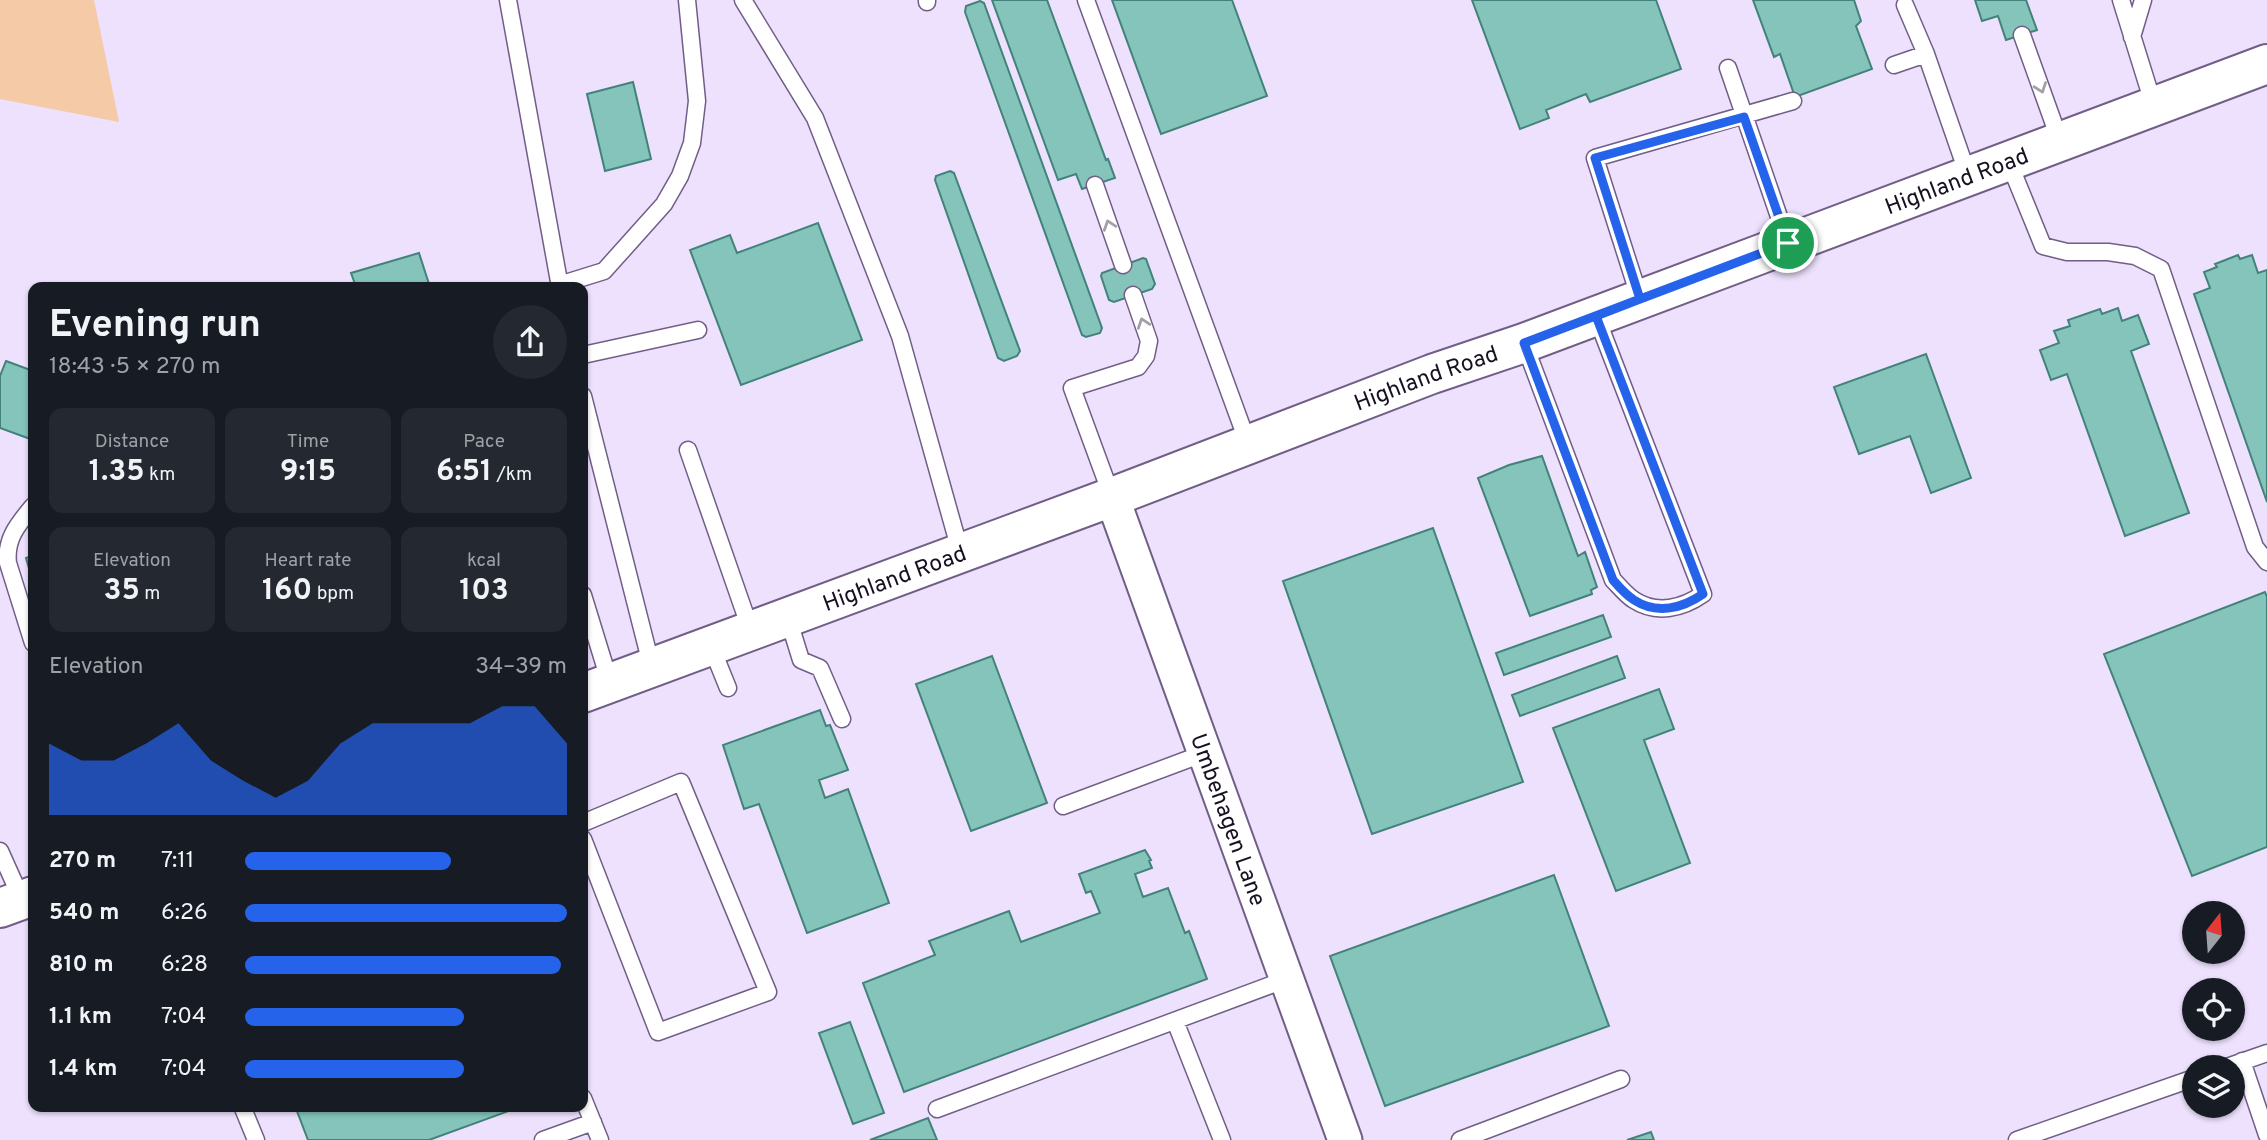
<!DOCTYPE html>
<meta charset="utf-8">
<style>
:root{--surface:#171b24;--page:#242831;--text:#f1f3f6;--muted:#9ea1a6;--accent:#2563eb}
body{margin:0;font-family:Overpass,sans-serif;background:var(--page);color:var(--text);height:100vh;display:flex;flex-direction:column;font-size:26px;white-space:nowrap}
*{box-sizing:border-box;margin:0}
p{font-size:23px;color:var(--muted)}
.icon{flex:none;width:38px;height:38px;fill:none;stroke:currentColor;stroke-width:2;stroke-linecap:round;stroke-linejoin:round}
.map{position:relative;flex:1;overflow:hidden}
.details{position:absolute;left:28px;top:282px;width:560px;height:830px;display:flex;flex-direction:column;background:var(--surface);border-radius:14px;box-shadow:0 2px 5px #0004}
.details>*{flex:none}
.needle{width:46px;rotate:17deg}
.buttons{position:absolute;left:2182px;top:901px;display:grid;gap:14px}
.buttons a{display:grid;place-items:center;width:63px;height:63px;border-radius:50%;background:var(--surface);box-shadow:0 2px 5px #0004;font-size:35px}
.pin{position:absolute;display:grid;place-items:center;width:60px;height:60px;color:#fff;margin:-30px;border:4px solid #fff;border-radius:50%;box-shadow:0 2px 7px #0007}
.round{display:grid;place-items:center;flex:none;width:74px;height:74px;border-radius:37px;background:var(--page)}
.overview{display:flex;align-items:center;justify-content:space-between;height:119px;padding:0 21px}
h1{font-size:38px;font-weight:700;line-height:52px}
.metrics{display:grid;grid-template-columns:repeat(3,1fr);gap:10px;height:119px;padding:7px 21px}
.metrics div{display:grid;align-content:center;border-radius:14px;background:var(--page);text-align:center}
.metrics b{font-size:30px;font-weight:700}
.metrics small{font-size:19px;font-weight:400}
.metrics p{font-size:19px}
.chart{height:196px;padding:14px 21px}
.chart p{display:flex;justify-content:space-between}
.chart svg{width:100%;height:126px;margin-top:7px;fill:var(--accent);opacity:.7}
ul{padding:0 21px;list-style:none;font-size:23px}
li{display:grid;grid-template-columns:112px 84px 1fr;align-items:center;height:52px}
li i{height:18px;border-radius:9px;background:var(--accent)}
.map>svg:first-child{display:block}
.green{fill:#f4cba6}
.building{fill:#84c4ba;stroke:#43827a;stroke-width:2}
.lines{fill:none;stroke-linecap:round;stroke-linejoin:round}
.service-casing{stroke:#715e87;stroke-width:19}
.minor-casing{stroke:#715e87;stroke-width:37}
.secondary-casing{stroke:#715e87;stroke-width:42}
.service{stroke:#fff;stroke-width:16}
.minor{stroke:#fff;stroke-width:33}
.secondary{stroke:#fff;stroke-width:38}
.oneway{stroke:#a29fa6}
.route-casing{stroke:#fff;stroke-width:14}
.route{stroke:#2563eb;stroke-width:9}
.labels{text-anchor:middle;stroke-width:5;stroke-linejoin:round;paint-order:stroke}
.street-label{font-size:23px;fill:#171020;stroke:#ede1fd}
</style>
<div class="map">
<svg width="2267" height="1140" viewBox="0 0 2267 1140">
<rect width="100%" height="100%" fill="#ede1fd"/>
<path class="green" d="M0,0h94l25,122 -119,-23z"/>
<path class="building" d="M992,0h55l59,160 2,-1 7,19 -33,11 -6,-15 -18,6z
M1112,0h120l35,96 -106,38z
M1472,0h184l25,69 -91,33 -4,-8 -40,16 3,8 -29,11z
M1753,0h101l7,21 -5,5 16,43 -77,28 -15,-43 -6,3z
M1975,0h51l11,30 -31,10 -8,-24 -16,5z
M980,1l4,2 118,325 -2,5 -14,4 -4,-2 -117,-323 1,-6z
M633,82l18,77 -46,12 -18,-77z
M950,171l4,2 66,178 -3,5 -13,5 -6,-3 -63,-178 1,-4z
M818,223l44,117 -121,45 -51,-135 40,-15 7,18z
M419,253l11,34h-74l-5,-14z
M2238,255l2,4 12,-4 6,18 9,-3v232l-73,-208 16,-6 -6,-16 13,-5 -2,-3z
M1143,258l3,1 9,25 -3,5 -38,13 -5,-2 -8,-24 1,-3z
M2118,308l4,13 16,-6 11,29 -18,7 58,162 -64,23 -58,-162 -16,6 -11,-30 19,-7 -5,-12 16,-5 -2,-6 32,-11 2,5z
M1926,354l45,124 -40,15 -21,-57 -51,18 -25,-67z
M6,361l27,10v69l-33,-12v-52z
M1542,456l36,100 7,-4 12,35 -6,3 1,4 -62,22 -52,-138 31,-13z
M1433,528l90,254 -151,52 -89,-253z
M33,555v27l-7,-24z
M2265,592l2,5v250l-75,29 -88,-222z
M1603,615l8,22 -107,38 -8,-22z
M992,656l55,147 -76,28 -55,-147z
M1617,656l8,22 -105,38 -8,-21z
M1659,689l15,40 -30,11 46,123 -74,28 -63,-163z
M820,710l6,16 4,-1 18,45 -29,10 6,18 23,-9 41,114 -82,30 -48,-129 -15,5 -21,-64z
M1145,850l6,10 -2,1 3,7 -17,6 8,23 25,-9 17,45 4,-2 18,48 -303,113 -41,-109 72,-28 -6,-14 80,-30 12,31 79,-29 -9,-22 -5,2 -7,-19z
M1554,875l55,151 -224,80 -55,-150z
M850,1022l34,91 -31,11 -34,-91z
M295,1106h222v2l-88,32h-121z
M928,1118l9,22h-67z
M1651,1132l3,8h-27z"/>
<g class="lines">
<defs>
<path id="service" d="M508,0l52,287
M743,0l72,118 85,218 61,218
M1086,0l163,446
M2121,0l33,106
M927,2v-2
M1905,5l21,49 42,121
M2022,35l38,106
M2132,37l11,-37
M1894,65l32,-11
M1728,68l60,175
M2008,160l35,86 24,6h41l27,4 26,13 94,278 12,15
M1095,185l28,80
M559,285l45,-14 60,-67 16,-28 12,-33 5,-42 -10,-101
M1640,299l-45,-141 198,-57
M1524,343l89,237c6,6 13,15 21,20 23,15 49,8 69,-6l-107,-278
M583,355l115,-25
M583,396l69,272
M688,450l63,181
M1112,497l-40,-109 66,-21 8,-11 3,-15 -16,-46
M33,506c-15,18 -28,33 -25,57l25,80
M583,595l27,88
M788,618l13,42 19,8 22,51
M711,646l17,42
M1063,806l142,-53
M583,823l98,-41 87,210 -110,40 -75,-193
M0,851l22,49
M1175,1021l47,119
M2242,1061l25,74
M2224,1068l43,-15
M583,1098l17,42
M242,1106l14,34
M937,1109l350,-130
M543,1140l50,-18
M1460,1140l161,-61
M2017,1140l177,-62"/>
<g id="minor">
<path id="s1" d="M1112,497l233,643"/>
</g>
<g id="secondary">
<path id="s2" d="M583,693l529,-196 320,-123 92,-31 743,-279"/>
<path d="M0,908l33,-12"/>
</g>
</defs>
<use href="#service" class="service-casing"/>
<use href="#minor" class="minor-casing"/>
<use href="#secondary" class="secondary-casing"/>
<use href="#service" class="service"/>
<use href="#minor" class="minor"/>
<use href="#secondary" class="secondary"/>
</g>
<defs><path id="oneway-chevron" d="M-2-3.5L2.5 0L-2 3.5" fill="none" stroke-width="1.6" stroke-linecap="round" stroke-linejoin="round" transform="scale(1.75)"/></defs>
<g class="oneway">
<use href="#oneway-chevron" transform="translate(2041 88) rotate(70)"/>
<use href="#oneway-chevron" transform="translate(1109 225) rotate(-109)"/>
<use href="#oneway-chevron" transform="translate(1143 323) rotate(-109)"/>
</g>
<g class="lines">
<defs>
<path id="route" d="M1788,243l-264,100 89,237c6,7 13,15 21,20 23,15 49,8 69,-6l-107,-278 44,-17 -45,-141 149,-41 44,126"/>
</defs>
<use href="#route" class="route-casing"/>
<use href="#route" class="route"/>
</g>
<g class="labels">
<g class="street-label">
<text dy="8" stroke="none"><textPath href="#s2" startOffset="1466">Highland Road</textPath></text>
<text dy="8" stroke="none"><textPath href="#s2" startOffset="900">Highland Road</textPath></text>
<text dy="8" stroke="none"><textPath href="#s2" startOffset="332">Highland Road</textPath></text>
<text dy="8" stroke="none"><textPath href="#s1" startOffset="343">Umbehagen Lane</textPath></text>
</g>
</g>
</svg>
<div class="buttons">
<a><svg class="needle" viewBox="-14 -14 28 28"><path d="M0-13l5 13h-10z" fill="#e53935"/><path d="M0 13l5-13h-10z" fill="#9ea1a6"/></svg></a>
<a><svg class="icon" aria-label="locate" viewBox="0 0 24 24"><circle cx="12" cy="12" r="6"/><path d="M12 2v4M12 18v4M2 12h4M18 12h4"/></svg></a>
<a><svg class="icon" aria-label="layers" viewBox="0 0 24 24"><path d="M12 4l9 5-9 5-9-5zM3 14l9 5 9-5"/></svg></a>
</div>
<div class="pin" style="left:1788px;top:243px;background:#1e9e55"><svg class="icon" aria-label="arrive" viewBox="0 0 24 24"><path d="M6 21V4h12l-3 4 3 4H6"/></svg></div>
<section class="details">
<div class="overview"><div><h1>Evening run</h1><p>18:43 · 5 × 270 m</p></div><a class="round"><svg class="icon" aria-label="share" viewBox="0 0 24 24"><path d="M12 15V3M7 8l5-5 5 5M5 13v7h14v-7"/></svg></a></div>
<div class="metrics">
<div><p>Distance</p><b>1.35<small> km</small></b></div>
<div><p>Time</p><b>9:15</b></div>
<div><p>Pace</p><b>6:51<small> /km</small></b></div>
</div>
<div class="metrics">
<div><p>Elevation</p><b>35<small> m</small></b></div>
<div><p>Heart rate</p><b>160<small> bpm</small></b></div>
<div><p>kcal</p><b>103</b></div>
</div>
<div class="chart"><p><span>Elevation</span>34–39 m</p>
<svg viewBox="0 0 160 44" preserveAspectRatio="none"><path d="M0 44V19L10 25L20 25L30 19L40 12L50 25L60 32L70 38L80 32L90 19L100 12L110 12L120 12L130 12L140 6L150 6L160 19V44z"/></svg>
</div>
<ul>
<li><b>270 m</b>7:11<i style="width:64%"></i></li>
<li><b>540 m</b>6:26<i style="width:100%"></i></li>
<li><b>810 m</b>6:28<i style="width:98%"></i></li>
<li><b>1.1 km</b>7:04<i style="width:68%"></i></li>
<li><b>1.4 km</b>7:04<i style="width:68%"></i></li>
</ul>
</section>
</div>
